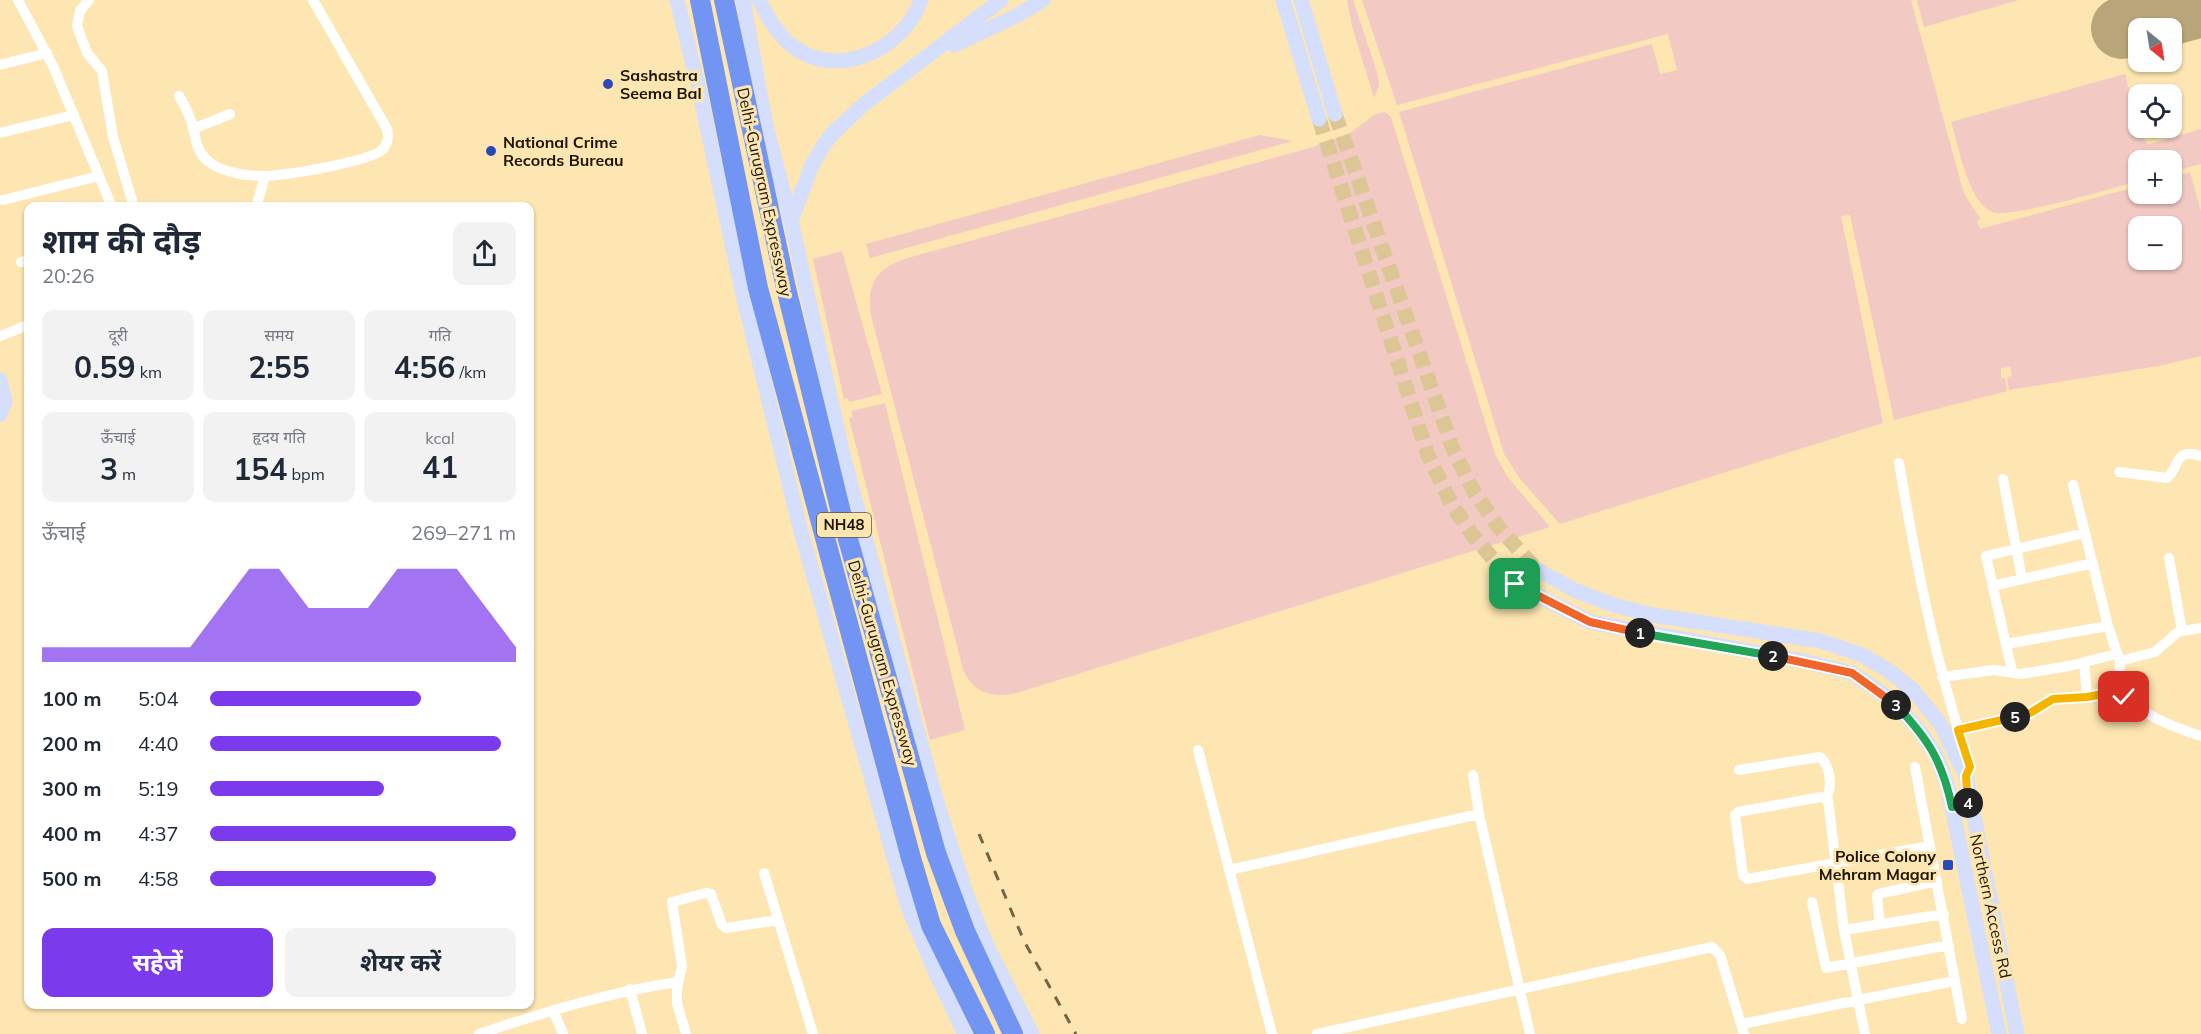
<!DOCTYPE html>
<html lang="hi">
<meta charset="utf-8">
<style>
:root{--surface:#fff;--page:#f2f2f3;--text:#1f2937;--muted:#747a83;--accent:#7c3aed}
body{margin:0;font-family:Mulish,"Noto Sans Devanagari",sans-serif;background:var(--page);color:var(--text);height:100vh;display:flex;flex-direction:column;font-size:22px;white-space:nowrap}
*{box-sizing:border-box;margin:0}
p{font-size:20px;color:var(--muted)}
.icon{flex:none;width:33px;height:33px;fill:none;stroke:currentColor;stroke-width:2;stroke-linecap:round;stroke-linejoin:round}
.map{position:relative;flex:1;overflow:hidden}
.details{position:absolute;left:24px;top:202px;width:510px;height:807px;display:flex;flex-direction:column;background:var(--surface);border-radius:12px;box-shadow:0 2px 4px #0004}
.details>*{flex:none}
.needle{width:39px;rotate:150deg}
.controls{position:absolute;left:2128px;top:18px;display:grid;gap:12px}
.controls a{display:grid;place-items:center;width:54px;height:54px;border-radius:12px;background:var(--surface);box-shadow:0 2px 4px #0004;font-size:30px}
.pin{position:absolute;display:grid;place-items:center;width:51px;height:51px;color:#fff;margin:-26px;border-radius:12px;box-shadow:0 3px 9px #0006}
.km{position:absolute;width:30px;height:30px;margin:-15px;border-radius:50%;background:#222;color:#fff;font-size:16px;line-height:30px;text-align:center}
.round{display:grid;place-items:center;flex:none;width:63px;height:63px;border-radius:12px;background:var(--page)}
.head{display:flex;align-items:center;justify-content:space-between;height:102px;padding:0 18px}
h1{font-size:33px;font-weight:700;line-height:45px}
.figures{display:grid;grid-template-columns:repeat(3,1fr);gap:9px;height:102px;padding:6px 18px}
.figures div{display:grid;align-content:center;border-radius:12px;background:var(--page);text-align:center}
.figures b{font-size:30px;font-weight:700}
.figures small{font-size:16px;font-weight:400}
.figures p{font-size:16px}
.chart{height:168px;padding:12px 18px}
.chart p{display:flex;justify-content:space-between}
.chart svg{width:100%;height:108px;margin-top:6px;fill:var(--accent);opacity:.7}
.cta{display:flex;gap:12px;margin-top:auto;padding:12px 18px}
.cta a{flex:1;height:69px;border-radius:12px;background:var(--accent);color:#fff;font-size:24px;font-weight:700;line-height:69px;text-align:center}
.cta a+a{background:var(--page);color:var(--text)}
ul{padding:0 18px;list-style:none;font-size:20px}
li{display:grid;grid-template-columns:96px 72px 1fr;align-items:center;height:45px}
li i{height:15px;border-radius:8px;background:var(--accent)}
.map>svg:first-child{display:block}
.green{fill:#f2c9c3;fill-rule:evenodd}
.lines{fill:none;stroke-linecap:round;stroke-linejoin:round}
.taxiway{stroke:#b8a57a;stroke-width:24}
.runway{stroke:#b8a57a;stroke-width:62}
.secondary-tunnel{stroke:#dcc696;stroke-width:15;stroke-dasharray:15 8;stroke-linecap:butt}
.street{stroke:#fff;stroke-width:10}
.secondary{stroke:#d5dffb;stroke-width:15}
.highway{stroke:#7294f3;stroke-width:20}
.rail{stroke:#736443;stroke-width:3;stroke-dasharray:10 10;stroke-linecap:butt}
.split-1-casing{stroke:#fff;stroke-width:12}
.split-2-casing{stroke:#fff;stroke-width:12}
.split-3-casing{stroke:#fff;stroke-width:12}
.split-4-casing{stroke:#fff;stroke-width:12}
.split-5-casing{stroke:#fff;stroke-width:12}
.split-6-casing{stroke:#fff;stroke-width:12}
.split-1{stroke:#f0652b;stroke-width:8}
.split-2{stroke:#22a559;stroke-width:8}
.split-3{stroke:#f0652b;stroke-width:8}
.split-4{stroke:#22a559;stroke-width:8}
.split-5{stroke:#f5b400;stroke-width:8}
.split-6{stroke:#f5b400;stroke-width:8}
.poi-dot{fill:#2b48b9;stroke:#fde6b1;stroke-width:2}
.labels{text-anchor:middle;stroke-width:6;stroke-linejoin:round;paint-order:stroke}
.shield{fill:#fde6b1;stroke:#615335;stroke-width:1.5}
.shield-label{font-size:15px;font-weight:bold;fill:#1e1400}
.poi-label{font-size:16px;font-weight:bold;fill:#1e1400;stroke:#fde6b1;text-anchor:start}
.street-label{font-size:16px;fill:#1e1400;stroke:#fde6b1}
</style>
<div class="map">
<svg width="2201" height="1034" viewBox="0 0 2201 1034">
<rect width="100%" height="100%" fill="#fde6b1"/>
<path class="green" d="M1347,0h6l25,75 1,11 -5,12 -22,-72z
M1362,0h549l51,187 4,10 15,22 -4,2 3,8 159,-43v8h33v-17l18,-5 11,39v145l-43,10 -149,24 -2,-13 5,-1 -2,-9 -9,1v10h4l2,13 -113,29 -44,-205 -9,1 42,207 -323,101 -40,-45 -16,-25 -105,-342 253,-68 8,30 17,-4 -9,-36 -271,71zM2139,226h33v34h-33z
M1917,0h102l-95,27z
M2125,74l14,54 7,15 4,1 51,-15v35l-29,8v-12h-33v21c-23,6 -132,39 -147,31 -25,-12 -33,-65 -41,-90z
M1385,112l6,5 104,337 12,22 43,51 -530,165c-25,7 -47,2 -57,-23l-92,-354c-5,-29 5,-46 33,-56l406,-111 39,-14 25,-19z
M1260,135l33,6 -423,117 -4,-14z
M842,251l40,143 -33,8 -1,-4 -4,1 -31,-140z
M885,403l80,327 -35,10 -81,-322 4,-1 -2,-6z"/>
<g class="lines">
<path class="taxiway" d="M2161,0l38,7"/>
<path class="runway" d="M2122,28l79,-22"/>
<path class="secondary-tunnel" d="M1335,114l118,335 21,43 25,36 37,41
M1319,119l109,336 23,48 23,34 41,47"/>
<path class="street" d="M18,0l35,66 59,141
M89,0l-9,11 -3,15 10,27 15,18 11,66 21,70
M0,65l47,-12
M179,96c5,8 9,16 12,25 5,15 4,30 18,41 15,11 39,14 57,14 21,-1 102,-14 116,-26 6,-6 7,-13 5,-21l-74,-129
M193,129l37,-15
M0,133l74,-18
M3,200l96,-24
M256,207l9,-31
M21,262l7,-2
M0,336l28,-11
M1899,463c17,100 36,200 69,296l1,12 -3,5
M2119,472l48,6c13,-11 7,-31 34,-22
M2003,479l19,100
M2073,485l35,141 12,35 -1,30c20,23 54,36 82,45
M2169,558l13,73
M1992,586l101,-23
M2006,644l102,-18
M2120,661l35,-9 23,-20 23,-4
M2084,662l3,35
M2012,671l-26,-115 99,-23
M1942,677l52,-7 27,4 48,-8 47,-12
M1958,730l67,-16 28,-15 34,-2 32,-6
M1198,750l74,284
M1915,767l47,252
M1739,770l81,-13c10,8 13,30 6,41
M1473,775l6,39 51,220
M1930,846l-183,33 -4,-4 -8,-60 3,-3 83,-15 7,3 16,130 14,70 97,-19
M1229,870l250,-56
M764,873l49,161
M1812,902l14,66 123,-23
M1880,924l-3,-27 1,-3 59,-13
M1844,930l100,-16
M630,989l12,45
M553,1010l10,24
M1742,1024l116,-24 7,34
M479,1034c66,-22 130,-42 199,-52
M686,1034l-9,-31v-15l5,-22 -10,-64 34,-9 5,1 11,31 4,3 52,-8
M1317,1034l395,-87 8,8 24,79"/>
<path class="secondary" d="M677,0l21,85 45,210 57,233 108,379 29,69 28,58
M743,0l23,126 25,95 53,238 93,344 30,93 20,50 45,88
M759,0c9,18 19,36 36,48 44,32 110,0 126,-48
M1283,0l36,119
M1301,0l34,114
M954,45l60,-28 29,-17
M791,221l21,-56 11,-19 11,-14 29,-27 138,-105
M0,380l5,21 -5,14
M1536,569l38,21 39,15 40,10 168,26 41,14 27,16 24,19 28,35 25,51 51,258
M1515,584l75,38 208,38 54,13 41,28 27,30 16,24 11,29 52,250"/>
<path class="highway" d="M700,0l58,288 153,570 20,67 54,109
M724,0l62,288 58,237 92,328 29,78 48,103"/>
<path class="rail" d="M979,834l45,107 52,93"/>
</g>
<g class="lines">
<defs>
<path id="split-1" d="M1515,584l75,38 50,11"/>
<path id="split-2" d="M1640,633l133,23"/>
<path id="split-3" d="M1773,656l79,17 44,32"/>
<path id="split-4" d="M1896,705c32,34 46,55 56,102l16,-4"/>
<path id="split-5" d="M1968,803l-2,-27 4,-9 -12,-37 57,-13"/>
<path id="split-6" d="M2015,717l15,-4 23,-14 34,-2 32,-6 5,6"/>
</defs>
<use href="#split-1" class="split-1-casing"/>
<use href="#split-2" class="split-2-casing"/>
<use href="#split-3" class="split-3-casing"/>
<use href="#split-4" class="split-4-casing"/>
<use href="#split-5" class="split-5-casing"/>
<use href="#split-6" class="split-6-casing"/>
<use href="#split-1" class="split-1"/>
<use href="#split-2" class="split-2"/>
<use href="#split-3" class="split-3"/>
<use href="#split-4" class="split-4"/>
<use href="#split-5" class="split-5"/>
<use href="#split-6" class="split-6"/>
</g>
<g class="poi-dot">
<circle cx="608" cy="84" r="6"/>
<circle cx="491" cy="151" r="6"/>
<rect x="1942" y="859" width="12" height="12" rx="3"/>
</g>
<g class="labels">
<rect class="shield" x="817" y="513" width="54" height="24" rx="4.5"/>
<g class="shield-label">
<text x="844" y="530">NH48</text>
</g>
<g class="poi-label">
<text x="620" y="81">Sashastra<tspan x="620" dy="18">Seema Bal</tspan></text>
<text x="503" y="148">National Crime<tspan x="503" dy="18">Records Bureau</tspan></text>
<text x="1936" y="862" text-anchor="end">Police Colony<tspan x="1936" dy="18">Mehram Magar</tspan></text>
</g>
<g class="street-label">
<text transform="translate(765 192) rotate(78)" y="6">Delhi-Gurugram Expressway</text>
<text transform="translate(883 663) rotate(74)" y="6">Delhi-Gurugram Expressway</text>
<text transform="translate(1991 906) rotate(78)" y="6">Northern Access Rd</text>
</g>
</g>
</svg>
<div class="controls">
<a><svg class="needle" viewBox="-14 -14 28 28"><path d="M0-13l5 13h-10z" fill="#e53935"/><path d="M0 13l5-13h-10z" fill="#747a83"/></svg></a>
<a><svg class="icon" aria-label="locate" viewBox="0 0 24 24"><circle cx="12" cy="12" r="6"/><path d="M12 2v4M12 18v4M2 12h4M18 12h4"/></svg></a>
<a>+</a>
<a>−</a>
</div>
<div class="pin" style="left:1515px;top:584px;background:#1e9e55"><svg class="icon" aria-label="arrive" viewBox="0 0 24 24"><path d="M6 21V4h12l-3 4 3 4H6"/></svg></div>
<div class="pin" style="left:2124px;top:697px;background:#d93025"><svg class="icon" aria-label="check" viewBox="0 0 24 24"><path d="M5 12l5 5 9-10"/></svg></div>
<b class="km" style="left:1640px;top:633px">1</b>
<b class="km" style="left:1773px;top:656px">2</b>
<b class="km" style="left:1896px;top:705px">3</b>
<b class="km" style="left:1968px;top:803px">4</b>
<b class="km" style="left:2015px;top:717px">5</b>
<section class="details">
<div class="head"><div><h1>शाम की दौड़</h1><p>20:26</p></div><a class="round"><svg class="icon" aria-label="share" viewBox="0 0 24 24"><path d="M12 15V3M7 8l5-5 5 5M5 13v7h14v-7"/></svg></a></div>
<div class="figures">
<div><p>दूरी</p><b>0.59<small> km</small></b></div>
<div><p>समय</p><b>2:55</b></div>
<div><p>गति</p><b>4:56<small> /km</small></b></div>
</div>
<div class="figures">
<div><p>ऊँचाई</p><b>3<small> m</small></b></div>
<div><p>हृदय गति</p><b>154<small> bpm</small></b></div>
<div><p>kcal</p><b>41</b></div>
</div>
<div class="chart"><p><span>ऊँचाई</span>269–271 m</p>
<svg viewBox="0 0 160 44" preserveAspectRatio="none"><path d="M0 44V38L10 38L20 38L30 38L40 38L50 38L60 22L70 6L80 6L90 22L100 22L110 22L120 6L130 6L140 6L150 22L160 38V44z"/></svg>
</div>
<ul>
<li><b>100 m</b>5:04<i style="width:69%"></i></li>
<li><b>200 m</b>4:40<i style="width:95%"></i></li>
<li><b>300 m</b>5:19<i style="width:57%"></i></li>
<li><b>400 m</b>4:37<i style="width:100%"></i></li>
<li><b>500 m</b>4:58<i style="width:74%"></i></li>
</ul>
<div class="cta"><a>सहेजें</a><a>शेयर करें</a></div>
</section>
</div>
